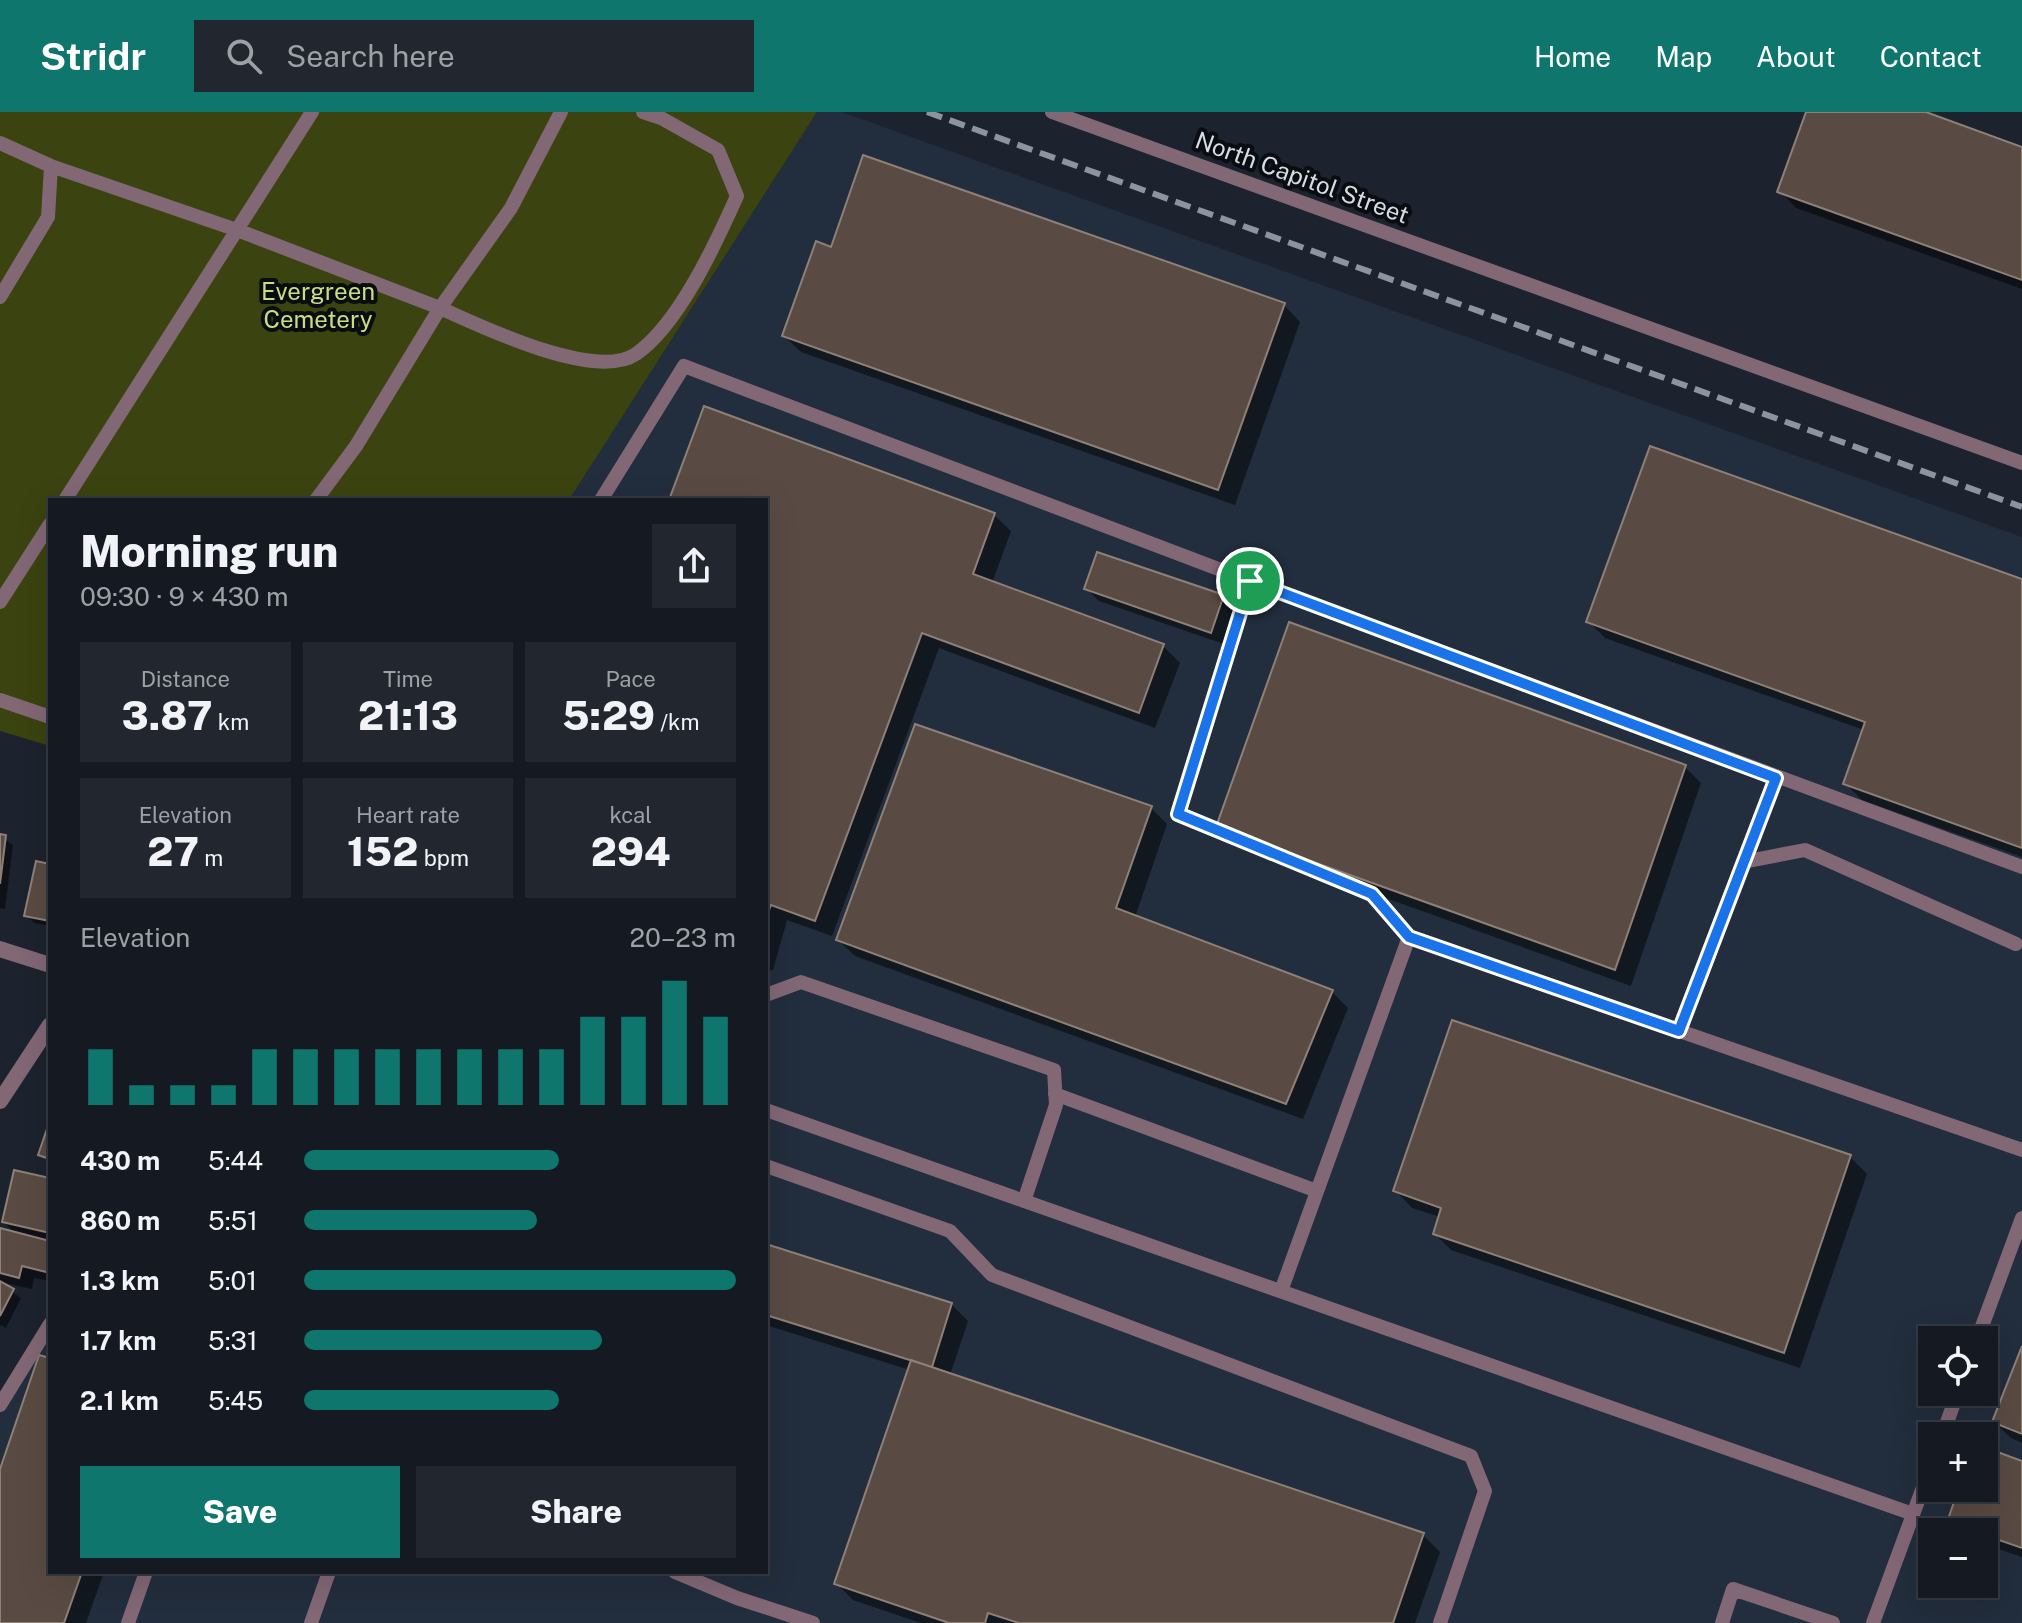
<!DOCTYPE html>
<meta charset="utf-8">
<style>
:root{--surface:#151a22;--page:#22272f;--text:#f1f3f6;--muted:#9da1a5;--line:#343840;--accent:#0f766e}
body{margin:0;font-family:"Public Sans",sans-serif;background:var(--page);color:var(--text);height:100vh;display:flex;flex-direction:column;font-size:30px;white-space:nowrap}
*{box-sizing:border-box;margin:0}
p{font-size:26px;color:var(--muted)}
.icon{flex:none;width:44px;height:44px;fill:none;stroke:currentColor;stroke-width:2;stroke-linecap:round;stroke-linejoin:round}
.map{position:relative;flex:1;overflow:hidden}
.drawer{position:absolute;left:48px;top:386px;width:720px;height:1076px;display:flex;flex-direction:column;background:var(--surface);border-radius:0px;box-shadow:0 8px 32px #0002,0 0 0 2px var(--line)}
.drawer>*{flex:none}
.tools{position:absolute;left:1918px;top:1214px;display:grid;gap:16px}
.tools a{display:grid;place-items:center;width:80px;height:80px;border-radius:0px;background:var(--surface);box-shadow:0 8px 32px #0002,0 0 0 2px var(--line);font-size:40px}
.pin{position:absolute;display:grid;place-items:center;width:68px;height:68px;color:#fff;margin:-34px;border:4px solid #fff;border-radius:50%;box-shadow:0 2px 8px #0007}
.round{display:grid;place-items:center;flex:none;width:84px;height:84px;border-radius:0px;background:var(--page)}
.headline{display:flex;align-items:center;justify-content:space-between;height:136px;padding:0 32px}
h1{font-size:44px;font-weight:800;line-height:60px}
.stats{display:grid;grid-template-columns:repeat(3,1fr);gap:12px;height:136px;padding:8px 32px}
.stats div{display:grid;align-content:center;border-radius:0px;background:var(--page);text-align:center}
.stats b{font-size:40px;font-weight:800}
.stats small{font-size:22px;font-weight:400}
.stats p{font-size:22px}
.chart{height:224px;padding:16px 32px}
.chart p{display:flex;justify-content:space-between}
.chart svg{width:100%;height:144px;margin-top:8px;stroke:var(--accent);stroke-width:6}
.cta{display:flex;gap:16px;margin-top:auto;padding:16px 32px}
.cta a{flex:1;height:92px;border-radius:0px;background:var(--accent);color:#fff;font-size:32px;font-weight:800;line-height:92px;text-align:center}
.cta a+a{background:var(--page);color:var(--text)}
ul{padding:0 32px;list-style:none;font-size:26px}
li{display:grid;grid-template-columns:128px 96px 1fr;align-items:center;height:60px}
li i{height:20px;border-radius:10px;background:var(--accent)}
header{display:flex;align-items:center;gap:48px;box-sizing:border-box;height:112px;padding:0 40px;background:var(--accent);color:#fff}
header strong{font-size:38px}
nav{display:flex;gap:44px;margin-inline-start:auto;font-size:28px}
.search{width:560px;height:72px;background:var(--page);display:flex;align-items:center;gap:20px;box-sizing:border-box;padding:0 28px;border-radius:0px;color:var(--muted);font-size:30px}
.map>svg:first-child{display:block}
.built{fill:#222d3d;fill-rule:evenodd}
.green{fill:#3b4310}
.shadow{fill:#0007}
.building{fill:#594b43;stroke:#8f8077;stroke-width:2}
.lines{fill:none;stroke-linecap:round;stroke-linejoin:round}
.service{stroke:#826775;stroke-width:14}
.minor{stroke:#826775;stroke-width:16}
.rail{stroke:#8e949d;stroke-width:6;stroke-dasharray:16 8;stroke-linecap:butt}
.route-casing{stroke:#fff;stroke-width:16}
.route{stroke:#1a73e8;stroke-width:10}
.labels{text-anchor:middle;stroke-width:8;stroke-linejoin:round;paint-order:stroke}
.street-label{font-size:24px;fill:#d7dce3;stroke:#090d11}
.park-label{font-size:24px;fill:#cbdd82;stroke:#090d11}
</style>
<header>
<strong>Stridr</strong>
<div class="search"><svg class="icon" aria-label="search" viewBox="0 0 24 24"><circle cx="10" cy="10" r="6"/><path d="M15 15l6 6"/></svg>Search here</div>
<nav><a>Home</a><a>Map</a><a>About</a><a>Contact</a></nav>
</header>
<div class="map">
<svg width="2022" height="1511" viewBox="0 0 2022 1511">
<rect width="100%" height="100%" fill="#1c232e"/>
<path class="built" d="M817,0h25l1180,425v1086h-2022v-231l50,-77v257h716v-1072h-197zM1932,1228h52v52h-52zM1932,1324h52v52h-52zM1932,1420h52v52h-52z"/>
<path class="green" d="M0,0h817l-248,388h-519v246l-50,-15z"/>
<path class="shadow" d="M1809,0h111l102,37v140l-226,-81 -16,-17z
M832,138l452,55 16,17 -65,183 -434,-153 -17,-16z
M705,296l289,107 17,16 -19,52 171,63 17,17 -25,65 -216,-80 -107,288 -45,-16 -14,50h-7v-470h-95z
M2022,469v276l-160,-57 -17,-17 19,-53 -259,-92 -16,-16z
M1086,476l137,9 13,12 -12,35 -125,-43z
M1684,654l17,17 -70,203 -396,-142z
M1151,696l16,16 -32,93 197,75 16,16 -45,111 -448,-163 -17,-16z
M0,724l13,9 -8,64 -5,-1z
M50,754v60l-16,-3 -8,-8z
M1850,1045l17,17 -67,194 -349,-118 -16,-16 5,-17 -28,-9 -16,-17z
M50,1068v101l-16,-3 -2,11 -32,-7v-51l17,4 -13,-13z
M766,1134l185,58 17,17 -18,54 473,160 17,17 -25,71h-494l-68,-23 -17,-17 74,-213 -144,-45z
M0,1172l21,14 -15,30 -6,-3z
M2022,1239v92l-11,-5 -17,-16z
M50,1248v212h54l-18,51h-86v-148z
M1984,1337l38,14v94l-38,-13v-12h-23l-11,-11 11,-33h23z"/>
<path class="building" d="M1806,0h120l96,35v133l-245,-88z
M863,43l422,148 -67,187 -436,-154 34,-95 15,6z
M704,294l291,107 -22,61 191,70 -25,69 -217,-80 -107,288 -44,-16 -5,13v-418h-97z
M1650,334l372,133v269l-179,-64 22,-62 -279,-100z
M1097,440l127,43 -13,38 -127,-44z
M1289,510l397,143 -71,205 -399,-143z
M915,612l237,82 -36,102 217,82 -47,114 -450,-164z
M0,722l6,1 -6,49z
M36,749l14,3v57l-26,-5z
M1452,908l399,135 -67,198 -351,-119 8,-26 -48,-17z
M50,1008v39l-12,-4z
M14,1058l36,8v55l-48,-11z
M0,1116l50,13v32l-28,-7 -3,12 -19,-5z
M766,1132l186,59 -20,64 -166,-52z
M0,1169l14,8 -14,27z
M2022,1234v88l-30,-12z
M39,1243l11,3v214h32l-18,51h-64v-154z
M911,1248l513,173 -31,90h-374l-31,-10 -3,10h-36l-115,-39z
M1984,1335l38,14v87l-75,-26 12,-34h25z"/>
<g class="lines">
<path class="service" d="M561,0l-50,96 -71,100c41,18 155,74 196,46 43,-30 80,-111 101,-158l-19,-46 -57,-32 -18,-6
M1052,0l970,351
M0,31l51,23 186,64 203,78 -84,138 -40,54
M0,185l48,-80 3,-51
M65,388l247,-388
M601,388l83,-134 566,215 772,286
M1250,469l-72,233 194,80 37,43
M0,490l50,-78
M0,588l50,17
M1743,750l62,-12 211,94
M766,883l35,-13 253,88 2,35 -32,96
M1679,919l97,-253
M1055,982l262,97
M766,998l1147,404
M766,1054l184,65 42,44 479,181 14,35 -45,132
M1281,1179l128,-354 613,213
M1977,1228l45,-122
M0,1293l50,-81
M1942,1324l16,-44
M675,1460l62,26 76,25
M128,1511l18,-51
M311,1511l18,-51
M1722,1511l11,-34 100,34
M1873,1511l59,-160"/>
<path class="minor" d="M0,837l50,16
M0,989l50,-76"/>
<path class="rail" d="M927,0l1095,395"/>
</g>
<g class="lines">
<defs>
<path id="route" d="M1250,469l526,197 -97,253 -270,-94 -37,-43 -194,-80z"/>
</defs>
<use href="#route" class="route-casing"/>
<use href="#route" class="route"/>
</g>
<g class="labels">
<g class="street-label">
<text transform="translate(1302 66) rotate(20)" y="8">North Capitol Street</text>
</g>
<g class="park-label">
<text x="318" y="188">Evergreen<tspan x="318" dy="28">Cemetery</tspan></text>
</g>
</g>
</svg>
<div class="tools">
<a><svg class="icon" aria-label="locate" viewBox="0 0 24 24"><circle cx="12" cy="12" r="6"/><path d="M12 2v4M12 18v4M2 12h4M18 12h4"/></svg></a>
<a>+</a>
<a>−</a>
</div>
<div class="pin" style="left:1250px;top:469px;background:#1e9e55"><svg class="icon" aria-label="arrive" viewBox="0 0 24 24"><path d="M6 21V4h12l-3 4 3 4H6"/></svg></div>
<section class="drawer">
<div class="headline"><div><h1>Morning run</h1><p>09:30 · 9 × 430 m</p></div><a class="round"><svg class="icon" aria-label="share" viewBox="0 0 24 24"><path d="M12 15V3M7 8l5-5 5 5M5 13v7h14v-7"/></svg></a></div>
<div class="stats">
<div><p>Distance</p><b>3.87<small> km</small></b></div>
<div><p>Time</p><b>21:13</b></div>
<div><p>Pace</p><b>5:29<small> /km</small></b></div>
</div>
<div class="stats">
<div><p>Elevation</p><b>27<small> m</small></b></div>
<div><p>Heart rate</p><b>152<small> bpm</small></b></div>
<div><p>kcal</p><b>294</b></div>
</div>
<div class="chart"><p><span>Elevation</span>20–23 m</p>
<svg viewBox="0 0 160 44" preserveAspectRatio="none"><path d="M5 44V27M15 44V38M25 44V38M35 44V38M45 44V27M55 44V27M65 44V27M75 44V27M85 44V27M95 44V27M105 44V27M115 44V27M125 44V17M135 44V17M145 44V6M155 44V17"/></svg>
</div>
<ul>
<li><b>430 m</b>5:44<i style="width:59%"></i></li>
<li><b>860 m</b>5:51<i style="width:54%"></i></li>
<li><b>1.3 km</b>5:01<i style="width:100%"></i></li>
<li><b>1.7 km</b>5:31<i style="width:69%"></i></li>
<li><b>2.1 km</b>5:45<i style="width:59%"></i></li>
</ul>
<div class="cta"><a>Save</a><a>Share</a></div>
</section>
</div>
